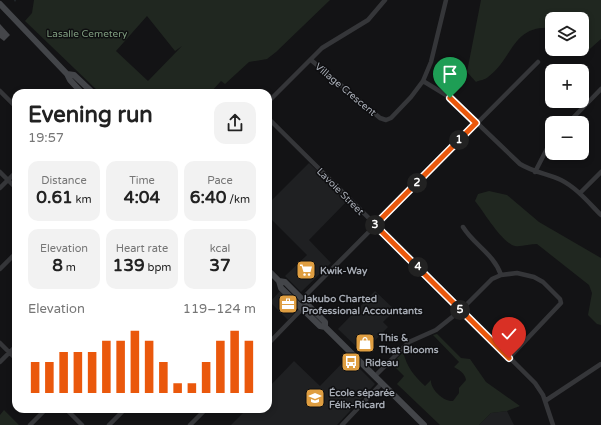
<!DOCTYPE html>
<meta charset="utf-8">
<style>
:root{--surface:#fff;--page:#f2f2f2;--text:#222;--muted:#767676;--accent:#ea580c}
body{margin:0;font-family:"Varela Round",sans-serif;background:var(--page);color:var(--text);height:100vh;display:flex;flex-direction:column;font-size:15px;white-space:nowrap}
*{box-sizing:border-box;margin:0}
p{font-size:13px;color:var(--muted)}
.icon{flex:none;width:22px;height:22px;fill:none;stroke:currentColor;stroke-width:2;stroke-linecap:round;stroke-linejoin:round}
.map{position:relative;flex:1;overflow:hidden}
.sheet{position:absolute;left:12px;top:89px;width:260px;height:324px;display:flex;flex-direction:column;background:var(--surface);border-radius:12px;box-shadow:0 2px 6px #0003}
.sheet>*{flex:none}
.tools{position:absolute;left:545px;top:12px;display:grid;gap:8px}
.tools a{display:grid;place-items:center;width:44px;height:44px;border-radius:8px;background:var(--surface);box-shadow:0 2px 6px #0003;font-size:20px}
.pin{position:absolute;display:grid;place-items:center;width:34px;height:34px;color:#fff;margin:-41px -17px;border-radius:50% 50% 50% 0;rotate:-45deg;box-shadow:0 0 4px #0007}
.pin .icon{rotate:45deg}
.km{position:absolute;width:20px;height:20px;margin:-10px;border-radius:50%;background:#222;color:#fff;font-size:11px;line-height:20px;text-align:center}
.round{display:grid;place-items:center;flex:none;width:42px;height:42px;border-radius:12px;background:var(--page)}
.head{display:flex;align-items:center;justify-content:space-between;height:68px;padding:0 16px}
h1{font-size:22px;font-weight:700;line-height:30px}
.figures{display:grid;grid-template-columns:repeat(3,1fr);gap:6px;height:68px;padding:4px 16px}
.figures div{display:grid;align-content:center;border-radius:10px;background:var(--page);text-align:center}
.figures b{font-size:17px;font-weight:700}
.figures small{font-size:11px;font-weight:400}
.figures p{font-size:11px}
.chart{height:112px;padding:8px 16px}
.chart p{display:flex;justify-content:space-between}
.chart svg{width:100%;height:72px;margin-top:4px;stroke:var(--accent);stroke-width:6}
.map>svg:first-child{display:block}
.built{fill:#1f2022}
.green{fill:#202720;fill-rule:evenodd}
.lines{fill:none;stroke-linecap:round;stroke-linejoin:round}
.stream{stroke:#2e373c;stroke-width:1}
.building{fill:#45464a}
.street{stroke:#353639;stroke-width:4.5}
.secondary{stroke:#434549;stroke-width:6}
.route-casing{stroke:#fff;stroke-width:8}
.route{stroke:#ea580c;stroke-width:5}
.labels{text-anchor:middle;stroke-width:3;stroke-linejoin:round;paint-order:stroke}
.park-label{font-size:10px;fill:#7f9d7f;stroke:#0e0e10}
.street-label{font-size:10px;fill:#a6abb4;stroke:#0e0e10}
.poi-label{font-size:10px;font-weight:bold;fill:#a6abb4;stroke:#0e0e10;text-anchor:start}
</style>
<div class="map">
<svg width="601" height="425" viewBox="0 0 601 425">
<rect width="100%" height="100%" fill="#131315"/>
<path class="built" d="M309,163l39,37 -39,40 22,23 -30,29 -16,-16 22,-21 -39,-39v-12z
M280,291l18,17 -10,12 -18,-18z
M375,291l20,19 -12,12 5,5 -25,26 -25,-24z
M348,357l27,27 -38,41h-106l16,-16h21v-21l26,-27 26,25z
M507,411l7,14h-35l12,-12z"/>
<path class="green" d="M34,0h296l-54,52 -9,7 -18,3 -24,22 -4,-3 -11,12h-110l-75,-72 7,-8zM147,16l28,35 7,-5 -34,35 -32,-30z
M481,0h120v39l-19,17 -5,-7h5v-30h-30v9c-40,-4 -39,31 -64,49 -3,3 -8,3 -12,5l-9,-10z
M489,191l18,4 32,27 62,36v67l-4,-1 -9,-9 4,-22 -3,-8 -52,-41c-7,0 -16,3 -22,2 -13,-3 -31,-34 -40,-45l3,-7z
M437,334l24,24 9,1 16,23 34,24 -13,5 -16,2 -12,12h-39l-43,-41 7,-8 -12,-12 11,-12c4,15 11,24 22,34l6,-6c-1,9 13,22 22,21l6,-8v-5l7,-8c-1,-7 -7,-10 -12,-13l5,-5 -26,-27z
M4,410l15,15h-19v-10z"/>
<g class="lines">
<path class="stream" d="M15,1v-1"/>
</g>
<path class="building" d="M0,24l10,11 -6,6 -4,-3z"/>
<g class="lines">
<path class="street" d="M311,60l69,58 6,2 5,-2 20,-21 12,-16 8,-19 15,-62
M423,81l28,17 69,66c13,8 28,10 41,16 16,8 28,23 40,35
M0,91l16,16
M268,102l54,-54 46,-28 17,-20
M268,118l267,265 8,12 10,30
M568,123l33,-34
M0,172l16,16
M535,172l17,-33
M0,188l16,-16
M580,193l21,-21
M463,227c11,18 31,27 38,48
M0,269l16,-16
M0,343l16,16
M268,344l32,-33 6,-16 232,-233
M0,362l16,-16
M375,376l34,-34 27,-12 25,-20 31,-31 9,-4 16,-2 17,4 9,5 17,17 1,4 -52,55
M545,401l56,-37
M66,409l16,16
M30,425l16,-16
M109,425l16,-16
M190,425l16,-16
M342,425l40,-42"/>
<path class="secondary" d="M0,4l67,70 3,6 12,13
M67,74l7,1 19,18
M268,270l11,11 2,7 39,38 5,1
M279,281l6,1 40,40v5l99,98"/>
</g>
<g class="lines">
<defs>
<path id="route" d="M450,98l26,25 -101,102 134,133"/>
</defs>
<use href="#route" class="route-casing"/>
<use href="#route" class="route"/>
</g>
<defs>
<symbol id="supermarket-square" viewBox="-11 -11 22 22"><rect x="-9" y="-9" width="18" height="18" rx="4" fill="#df9e41" stroke="#0e0e10"/><path d="M-6-5.5h2.5l.6 2H6L4.5 2H-2.5L-4.4-4H-6ZM-1.5 3.2a1.3 1.3 0 1 0 .1 0ZM3 3.2a1.3 1.3 0 1 0 .1 0Z" fill="#fff"/></symbol>
<symbol id="office-square" viewBox="-11 -11 22 22"><rect x="-9" y="-9" width="18" height="18" rx="4" fill="#df9e41" stroke="#0e0e10"/><path d="M-6-3h4V-5.5h4V-3h4V5H-6ZM-1-4.5V-3h2v-1.5ZM-6 0V1H6V0Z" fill="#fff"/></symbol>
<symbol id="shop-square" viewBox="-11 -11 22 22"><rect x="-9" y="-9" width="18" height="18" rx="4" fill="#df9e41" stroke="#0e0e10"/><path d="M-5-2.5h2.3a2.7 3.5 0 0 1 5.4 0H5L5.5 6h-11ZM-1.5-2.5h3a1.5 2.3 0 0 0-3 0Z" fill="#fff"/></symbol>
<symbol id="bus-square" viewBox="-11 -11 22 22"><rect x="-9" y="-9" width="18" height="18" rx="4" fill="#df9e41" stroke="#0e0e10"/><path d="M-5-6H5V4H4V6H2V4H-2V6H-4V4H-5ZM-3.5-4V0h7V-4ZM-3.5 1.2v1.5H-2V1.2ZM2 1.2v1.5H3.5V1.2Z" fill="#fff"/></symbol>
<symbol id="school-square" viewBox="-11 -11 22 22"><rect x="-9" y="-9" width="18" height="18" rx="4" fill="#df9e41" stroke="#0e0e10"/><path d="M0-5L7-2L0 1L-7-2ZM-4 1L0 2.5L4 1V4Q0 6-4 4Z" fill="#fff"/></symbol>
</defs>
<g fill-rule="evenodd">
<use href="#supermarket-square" x="295" y="259" width="22" height="22"/>
<use href="#office-square" x="277" y="293" width="22" height="22"/>
<use href="#shop-square" x="354" y="332" width="22" height="22"/>
<use href="#bus-square" x="340" y="351" width="22" height="22"/>
<use href="#school-square" x="304" y="387" width="22" height="22"/>
</g>
<g class="labels">
<g class="park-label">
<text x="87" y="37">Lasalle Cemetery</text>
</g>
<g class="street-label">
<text transform="translate(346 89) rotate(40)" y="4">Village Crescent</text>
<text transform="translate(341 191) rotate(45)" y="4">Lavoie Street</text>
</g>
<g class="poi-label">
<text x="320" y="274">Kwik-Way</text>
<text x="302" y="302">Jakubo Charted<tspan x="302" dy="12">Professional Accountants</tspan></text>
<text x="379" y="341">This &amp;<tspan x="379" dy="12">That Blooms</tspan></text>
<text x="365" y="366">Rideau</text>
<text x="329" y="396">École séparée<tspan x="329" dy="12">Félix-Ricard</tspan></text>
</g>
</g>
</svg>
<div class="tools">
<a><svg class="icon" aria-label="layers" viewBox="0 0 24 24"><path d="M12 4l9 5-9 5-9-5zM3 14l9 5 9-5"/></svg></a>
<a>+</a>
<a>−</a>
</div>
<div class="pin" style="left:450px;top:98px;background:#1e9e55"><svg class="icon" aria-label="arrive" viewBox="0 0 24 24"><path d="M6 21V4h12l-3 4 3 4H6"/></svg></div>
<div class="pin" style="left:509px;top:358px;background:#d93025"><svg class="icon" aria-label="check" viewBox="0 0 24 24"><path d="M5 12l5 5 9-10"/></svg></div>
<b class="km" style="left:459px;top:140px">1</b>
<b class="km" style="left:417px;top:183px">2</b>
<b class="km" style="left:375px;top:225px">3</b>
<b class="km" style="left:418px;top:267px">4</b>
<b class="km" style="left:460px;top:310px">5</b>
<section class="sheet">
<div class="head"><div><h1>Evening run</h1><p>19:57</p></div><a class="round"><svg class="icon" aria-label="share" viewBox="0 0 24 24"><path d="M12 15V3M7 8l5-5 5 5M5 13v7h14v-7"/></svg></a></div>
<div class="figures">
<div><p>Distance</p><b>0.61<small> km</small></b></div>
<div><p>Time</p><b>4:04</b></div>
<div><p>Pace</p><b>6:40<small> /km</small></b></div>
</div>
<div class="figures">
<div><p>Elevation</p><b>8<small> m</small></b></div>
<div><p>Heart rate</p><b>139<small> bpm</small></b></div>
<div><p>kcal</p><b>37</b></div>
</div>
<div class="chart"><p><span>Elevation</span>119–124 m</p>
<svg viewBox="0 0 160 44" preserveAspectRatio="none"><path d="M5 44V25M15 44V25M25 44V19M35 44V19M45 44V19M55 44V12M65 44V12M75 44V6M85 44V12M95 44V25M105 44V38M115 44V38M125 44V25M135 44V12M145 44V6M155 44V12"/></svg>
</div>
</section>
</div>
